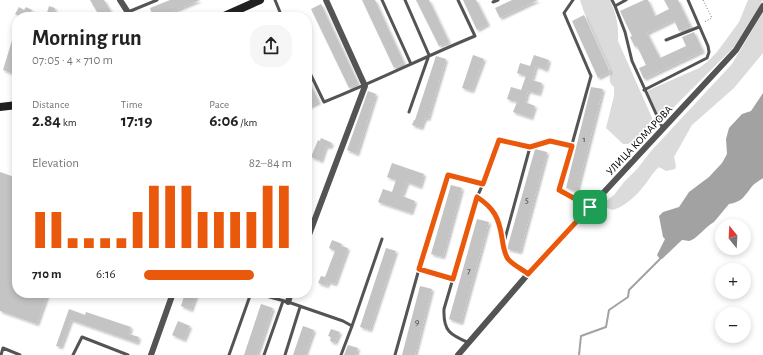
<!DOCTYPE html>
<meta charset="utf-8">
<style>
:root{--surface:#fff;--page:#f6f6f6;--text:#222;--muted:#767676;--accent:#ea580c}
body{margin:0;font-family:"Alegreya Sans",sans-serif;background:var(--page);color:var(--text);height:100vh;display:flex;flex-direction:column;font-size:15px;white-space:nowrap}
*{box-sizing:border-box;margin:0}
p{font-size:13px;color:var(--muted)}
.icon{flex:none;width:22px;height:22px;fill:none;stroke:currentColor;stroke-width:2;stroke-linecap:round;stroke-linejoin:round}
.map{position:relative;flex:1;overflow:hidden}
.drawer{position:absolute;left:12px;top:12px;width:300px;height:286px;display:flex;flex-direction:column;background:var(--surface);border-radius:16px;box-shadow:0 2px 6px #0003}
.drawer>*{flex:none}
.needle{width:26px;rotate:342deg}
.fabs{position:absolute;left:715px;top:219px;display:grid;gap:8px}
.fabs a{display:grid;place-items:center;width:36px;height:36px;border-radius:50%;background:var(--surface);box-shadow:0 2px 6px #0003;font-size:20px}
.pin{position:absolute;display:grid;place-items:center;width:34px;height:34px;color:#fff;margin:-17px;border-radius:8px;box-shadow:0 2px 6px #0006}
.round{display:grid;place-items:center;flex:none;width:42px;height:42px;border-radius:16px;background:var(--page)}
.headline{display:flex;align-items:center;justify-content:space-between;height:68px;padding:0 20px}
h1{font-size:22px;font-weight:600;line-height:30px}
.figures{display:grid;grid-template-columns:repeat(3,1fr);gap:6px;height:68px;padding:4px 20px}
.figures div{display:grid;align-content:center}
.figures b{font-size:17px;font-weight:600}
.figures small{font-size:11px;font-weight:400}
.figures p{font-size:11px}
.chart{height:112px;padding:8px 20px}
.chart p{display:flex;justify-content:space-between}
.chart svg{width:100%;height:72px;margin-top:4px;stroke:var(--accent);stroke-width:6}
ul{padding:0 20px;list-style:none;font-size:13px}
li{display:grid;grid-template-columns:64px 48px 1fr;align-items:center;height:30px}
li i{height:10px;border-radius:5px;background:var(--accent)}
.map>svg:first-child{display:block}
.green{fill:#dbdbdb}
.water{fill:#a2a2a2}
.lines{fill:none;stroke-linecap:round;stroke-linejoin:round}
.stream{stroke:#a2a2a2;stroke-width:2}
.building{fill:#c4c4c4;filter:url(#shadow)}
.path{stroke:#767676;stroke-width:1;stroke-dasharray:1 2;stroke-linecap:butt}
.service{stroke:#545454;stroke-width:3}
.minor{stroke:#545454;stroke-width:6}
.secondary{stroke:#212121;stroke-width:8}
.route-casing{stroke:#fff;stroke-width:8}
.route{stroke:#ea580c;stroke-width:5}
.labels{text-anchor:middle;stroke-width:3.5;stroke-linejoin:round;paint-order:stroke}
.number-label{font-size:9px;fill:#313131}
.street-label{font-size:11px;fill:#000;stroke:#fff}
</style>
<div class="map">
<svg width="763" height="355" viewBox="0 0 763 355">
<defs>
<filter id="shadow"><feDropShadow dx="2" dy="2" stdDeviation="1" flood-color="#0004"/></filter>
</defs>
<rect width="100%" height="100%" fill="#fff"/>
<path class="green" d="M580,0h30c6,14 9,25 8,41l35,79c-4,12 -16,25 -30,24l-17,-16 8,-32v-9c-4,-3 -6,-8 -3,-13l-1,-5 -26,-57z
M748,0h15l-29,47 -72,72 -4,-3 -11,-25 52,-23 8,-6 10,-10 22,-30z
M763,12v41l-29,35 -42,37 -18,32 2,9 -1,3 -9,2 -7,-4c-7,6 -10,13 -16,20 -8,10 -18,19 -30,23l-9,-3 2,-6 8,-6 10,-13 13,-13 15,-19 80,-86z"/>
<path class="water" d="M763,93v85c-4,3 -10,6 -13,11 -7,9 -9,13 -21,15l-15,18c-8,4 -18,18 -25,19 -2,0 -4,-1 -7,-1l-20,19h-2l-3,-4 8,-16 -2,-2 -4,-21 4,-4 16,-5 10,-15 20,-15 13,-14 5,-9 -1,-15 3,-11 13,-14 9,-3z"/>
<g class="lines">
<path class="stream" d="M579,355l2,-19 25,-9 3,-17 19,-13 1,-7 31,-31"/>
</g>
<path class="building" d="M90,0h14l9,15 -3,2h-10z
M170,0h30l-41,17h-6l-3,-9z
M362,0h13l29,63 -10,5z
M416,0h13l20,42 -10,4z
M463,0h13l12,24 -11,6z
M512,0h26l-38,18 -5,-10z
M644,0h4l7,16 14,-7 -5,-9h14l13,27 -12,4 -5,-11 -27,13 13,25 26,-12 -4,-9 12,-5 9,19 -59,28 -5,-11 7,-3 -9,-19 -2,1 -5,-10 2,-1 -12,-25z
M321,4l37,79 -9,5 -38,-79z
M49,6l6,2 -2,9 -7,-1z
M19,7l5,3 2,-3 6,3 -4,7h-7l-6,-3z
M584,15l26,57 -12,6 -26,-57z
M13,37l4,1v32l-1,-1 -2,5 -11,-4z
M473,55l11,4 -12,32 -10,-3z
M534,55l15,5 -3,10 -10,-4 -4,14 10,3 -3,11 -11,-3 -3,11 10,4 -4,12 -18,-6 4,-10 -10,-3 4,-12 10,3 5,-14 -9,-3 3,-10 10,3z
M436,56l10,3 -18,60 -3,-1 -4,10 -9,-3 2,-5h1z
M307,77l12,25 -10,5 -2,-3z
M591,87l12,2 -26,102 -11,-3z
M368,91l8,3 -19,60 -10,-4z
M321,138l11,5 -2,4 -4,-1 -5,15 -10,-4 7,-17 2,1z
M535,149l12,3 -27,100 -13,-3z
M392,163l32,11 -4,13 -13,-5 -5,14 13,5 -4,12 -33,-11 5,-13 9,3 4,-12 -9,-3z
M0,172l17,6v115h31l-11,31 -37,-13z
M451,185l11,3 -19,69 -12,-3z
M477,219l12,3 -28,101 -12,-4z
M332,240l10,4 -1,2 7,2 -13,36 -7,-2 -1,4 -9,-3 3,-7 4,1 10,-26 -6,-3z
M386,248l10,3 -26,79 -10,-3z
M420,286l12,3 -17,66h-13z
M185,293h12l-6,17 -10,-4z
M261,304l12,4 -16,47h-13z
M69,309l16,6 1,-3 45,15 -2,7 10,3 -2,6 -66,-23 -10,27 -5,-1z
M178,321l12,5 -6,14 -12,-5z
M303,326l11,4 -9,25h-12z
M331,329l9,3 -5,11 -5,-2 1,-4 -3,-1z
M348,345l10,3 -2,7h-12z"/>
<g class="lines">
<path class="path" d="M703,0l9,18 -8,4"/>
<path class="service" d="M275,0l7,17
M382,0l29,64
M405,0l24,55 -20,57
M573,0l-9,13 27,63 -32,115 31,16
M612,0l3,6
M626,0l-11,6 10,26 7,29 31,68
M493,2l5,-2
M128,12l29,-12
M666,40l33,-13
M307,67l17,35c51,-20 100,-45 151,-66l-17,-36
M644,90l63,-32 2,-6 -1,-6 -20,-46
M477,197c17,11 21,22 25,41 1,6 2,15 6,20 5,6 13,11 19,16
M503,246l27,-99
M419,269l34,10
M255,293l33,9 55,19 9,5 -11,29
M352,326l30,-87
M469,343c-18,-8 -26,-11 -25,-34l33,-112 6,-13
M1,355l2,-7 17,7
M73,355l9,-18 46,18
M229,355l22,-62
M264,355l19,-54
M285,355l15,-48
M395,355l24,-86 29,-94 35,9 16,-43 31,6 20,-6 22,5"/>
<path class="minor" d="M120,0l11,17
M307,240l58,-154 -39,-86
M288,302l3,-9
M151,355l22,-62
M458,355l70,-81 208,-224 27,-44"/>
<path class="secondary" d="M222,17l38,-17
M0,107l17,-2"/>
</g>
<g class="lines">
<defs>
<path id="route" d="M499,140l31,7 20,-6 22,5 -13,44 31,17 -62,67c-6,-5 -15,-9 -20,-15 -4,-6 -5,-14 -6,-21 -3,-20 -8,-30 -25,-41l-24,82 -34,-10 29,-94 35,9z"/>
</defs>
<use href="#route" class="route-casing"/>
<use href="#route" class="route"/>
</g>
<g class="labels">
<g class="number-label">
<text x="584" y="142">1</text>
<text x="527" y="203">5</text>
<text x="469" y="274">7</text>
<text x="417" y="325">9</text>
</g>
<g class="street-label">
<text transform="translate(639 140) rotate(-47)" y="4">УЛИЦА КОМАРОВА</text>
</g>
</g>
</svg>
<div class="fabs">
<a><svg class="needle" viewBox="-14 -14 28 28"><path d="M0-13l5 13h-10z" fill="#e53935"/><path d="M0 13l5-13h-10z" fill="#767676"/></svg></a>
<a>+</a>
<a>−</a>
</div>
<div class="pin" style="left:590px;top:207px;background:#1e9e55"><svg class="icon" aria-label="arrive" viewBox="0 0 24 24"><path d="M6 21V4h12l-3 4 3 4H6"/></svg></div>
<section class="drawer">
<div class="headline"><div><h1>Morning run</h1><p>07:05 · 4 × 710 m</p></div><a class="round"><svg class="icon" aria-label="share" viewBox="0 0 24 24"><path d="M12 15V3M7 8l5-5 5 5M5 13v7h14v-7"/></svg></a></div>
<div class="figures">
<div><p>Distance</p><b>2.84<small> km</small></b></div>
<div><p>Time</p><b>17:19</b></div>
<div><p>Pace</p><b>6:06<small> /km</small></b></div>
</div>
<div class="chart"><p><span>Elevation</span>82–84 m</p>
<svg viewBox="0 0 160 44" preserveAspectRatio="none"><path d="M5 44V22M15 44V22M25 44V38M35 44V38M45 44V38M55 44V38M65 44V22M75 44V6M85 44V6M95 44V6M105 44V22M115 44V22M125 44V22M135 44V22M145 44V6M155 44V6"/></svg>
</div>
<ul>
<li><b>710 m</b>6:16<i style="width:74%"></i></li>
</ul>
</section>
</div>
